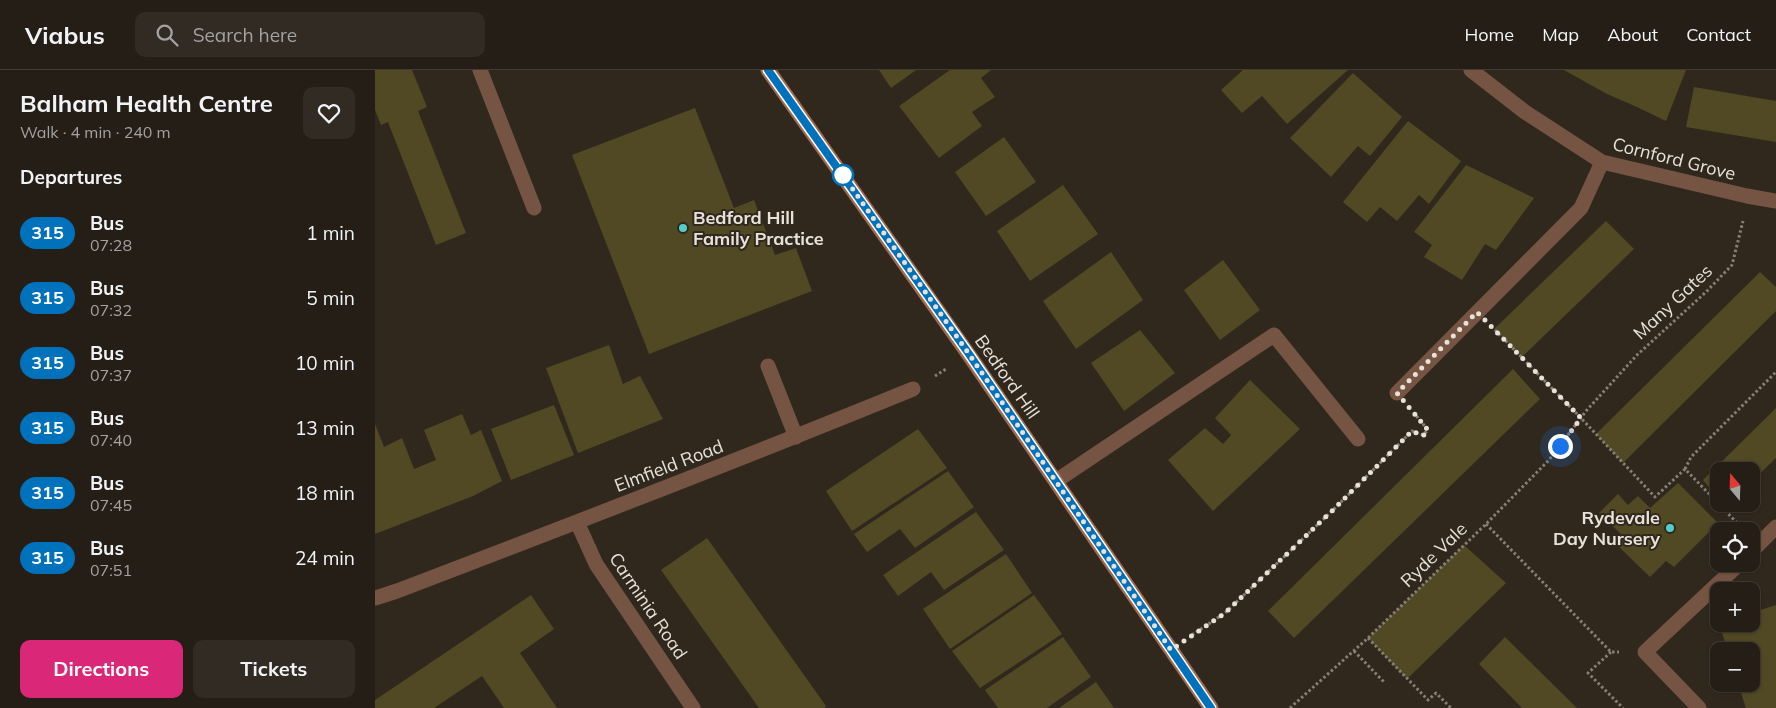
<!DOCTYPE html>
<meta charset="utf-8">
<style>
:root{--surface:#251e16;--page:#312b23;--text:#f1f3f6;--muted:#a3a2a1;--line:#423c35;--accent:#db2777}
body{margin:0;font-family:Mulish,sans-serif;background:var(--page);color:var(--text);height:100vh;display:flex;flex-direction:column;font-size:19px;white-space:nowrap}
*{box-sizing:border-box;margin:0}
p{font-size:16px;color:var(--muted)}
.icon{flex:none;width:28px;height:28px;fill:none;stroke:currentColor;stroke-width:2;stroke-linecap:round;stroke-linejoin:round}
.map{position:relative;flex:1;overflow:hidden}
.details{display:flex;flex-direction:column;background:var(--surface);width:375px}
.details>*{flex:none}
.badge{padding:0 10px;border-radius:16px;font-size:18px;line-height:32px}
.needle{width:32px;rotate:341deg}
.tools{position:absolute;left:1335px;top:392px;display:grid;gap:10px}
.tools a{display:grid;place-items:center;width:50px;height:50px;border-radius:10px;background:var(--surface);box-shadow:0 1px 4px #0004,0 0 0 1px var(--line);font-size:25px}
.you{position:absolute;width:25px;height:25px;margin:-12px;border:4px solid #fff;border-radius:50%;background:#1a73e8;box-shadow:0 0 0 8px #1a73e833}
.map>.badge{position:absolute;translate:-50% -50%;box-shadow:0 0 0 2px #fff}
h2{padding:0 20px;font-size:19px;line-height:45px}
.round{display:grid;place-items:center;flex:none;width:52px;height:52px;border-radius:10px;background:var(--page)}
.overview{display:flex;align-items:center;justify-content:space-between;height:85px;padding:0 20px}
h1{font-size:24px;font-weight:700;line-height:38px}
.button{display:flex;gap:10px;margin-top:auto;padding:10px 20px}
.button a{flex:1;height:58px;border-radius:10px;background:var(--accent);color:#fff;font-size:20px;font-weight:700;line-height:58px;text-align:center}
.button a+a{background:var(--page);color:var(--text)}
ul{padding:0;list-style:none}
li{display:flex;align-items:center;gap:15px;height:65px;padding:0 20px}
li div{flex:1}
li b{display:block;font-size:19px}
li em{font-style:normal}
li .badge{min-width:55px;font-weight:700;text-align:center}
header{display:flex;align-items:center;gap:30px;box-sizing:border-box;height:70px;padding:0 25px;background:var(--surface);border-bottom:1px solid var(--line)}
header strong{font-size:24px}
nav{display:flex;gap:28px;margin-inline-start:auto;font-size:18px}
.search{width:350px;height:45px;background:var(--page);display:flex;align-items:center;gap:12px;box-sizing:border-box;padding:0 18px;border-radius:10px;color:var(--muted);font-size:19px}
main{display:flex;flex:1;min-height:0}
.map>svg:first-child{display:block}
.building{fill:#514824}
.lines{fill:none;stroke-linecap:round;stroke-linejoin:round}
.path{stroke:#877f76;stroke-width:3;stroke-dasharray:2.5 2.5;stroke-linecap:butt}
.lane{stroke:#755443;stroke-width:15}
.street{stroke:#755443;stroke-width:15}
.secondary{stroke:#9e6a50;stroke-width:15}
.line-casing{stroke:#fff;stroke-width:11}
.line{stroke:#0072bc;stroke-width:8}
.walk{stroke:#e7e1da;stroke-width:5;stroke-dasharray:0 9}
.stop-dot{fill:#fff;stroke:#0072bc;stroke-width:2.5}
.poi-dot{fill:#54cdc8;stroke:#31281d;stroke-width:2}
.labels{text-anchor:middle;stroke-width:4;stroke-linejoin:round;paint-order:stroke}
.street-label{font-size:18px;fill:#e7e1da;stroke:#31281d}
.poi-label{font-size:18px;font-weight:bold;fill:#e7e1da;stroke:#31281d;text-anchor:start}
</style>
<header>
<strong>Viabus</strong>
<div class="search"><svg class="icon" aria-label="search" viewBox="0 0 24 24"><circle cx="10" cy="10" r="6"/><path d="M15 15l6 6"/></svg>Search here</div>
<nav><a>Home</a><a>Map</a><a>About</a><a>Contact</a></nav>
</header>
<main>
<section class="details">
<div class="overview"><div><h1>Balham Health Centre</h1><p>Walk · 4 min · 240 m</p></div><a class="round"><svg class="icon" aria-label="heart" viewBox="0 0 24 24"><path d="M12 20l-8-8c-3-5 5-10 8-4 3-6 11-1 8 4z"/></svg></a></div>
<h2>Departures</h2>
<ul>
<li><span class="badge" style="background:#0072bc;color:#fff">315</span><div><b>Bus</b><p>07:28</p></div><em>1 min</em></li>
<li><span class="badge" style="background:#0072bc;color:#fff">315</span><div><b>Bus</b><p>07:32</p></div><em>5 min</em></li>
<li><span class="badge" style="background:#0072bc;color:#fff">315</span><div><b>Bus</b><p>07:37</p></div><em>10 min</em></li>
<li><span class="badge" style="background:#0072bc;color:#fff">315</span><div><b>Bus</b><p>07:40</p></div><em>13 min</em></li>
<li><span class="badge" style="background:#0072bc;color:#fff">315</span><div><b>Bus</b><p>07:45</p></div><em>18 min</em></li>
<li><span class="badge" style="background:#0072bc;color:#fff">315</span><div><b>Bus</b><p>07:51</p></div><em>24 min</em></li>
</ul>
<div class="button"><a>Directions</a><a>Tickets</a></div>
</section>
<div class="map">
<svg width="1401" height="638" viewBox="0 0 1401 638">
<rect width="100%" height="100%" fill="#31281d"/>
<path class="building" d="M0,0H37L52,37L43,41L91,163L61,175L13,52L6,55L0,40Z
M504,0H541L516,18Z
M575,0H616L606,8L620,27L597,42L607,56L564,88L524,36Z
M868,0H973L912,54L887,26L867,43L846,20Z
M1189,0H1311L1291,51L1262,37L1232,24Z
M978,3L1027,47L995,86L983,76L956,107L915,68Z
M1319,17L1401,31V72L1311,57Z
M320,38L359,138L379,130L400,185L421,178L437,221L274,284L197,85Z
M1033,51L1086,91L1054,134L1044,125L1022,151L1005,137L992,152L968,132Z
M629,67L661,112L611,146L580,102Z
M1091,95L1159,128L1121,180L1110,174L1087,210L1049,187L1057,175L1039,162Z
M688,115L723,164L655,211L622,161Z
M1231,151L1259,179L1147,287L1119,259Z
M736,182L768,230L701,279L668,231Z
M848,190L885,240L845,270L809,220Z
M1385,202L1401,217V241L1248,393L1221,364Z
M765,260L800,303L749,341L716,293Z
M234,275L248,314L265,306L288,349L203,383L171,298Z
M1138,299L1165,329L919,568L893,541Z
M875,310L925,359L838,441L793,390L830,358L848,374L856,365L840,348Z
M179,335L199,385L136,410L116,359Z
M1401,338V388L1376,412V401H1344V429L1328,410Z
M87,344L96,365L106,360L127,411L98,426L0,464V354L9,377L27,368L39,399L61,390L49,360Z
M543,359L572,398L477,461L451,421Z
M573,401L599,437L540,478L525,459L492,482L479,464Z
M1303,413L1343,453L1299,497L1291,491L1275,507L1240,473L1248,466L1224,443L1243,424L1253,435L1263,426L1275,438Z
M601,442L629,480L569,520L556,502L523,526L508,505Z
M332,468L451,636L449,638H384L286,500Z
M1089,475L1131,513L1032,609L993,568Z
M631,484L657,523L575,579L548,539Z
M156,525L179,559L145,583L182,638H129L107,606L59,638H0V630Z
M659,525L687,564L605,618L577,581Z
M1401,535V638H1371L1363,614H1376V581H1353L1344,554H1376V543Z
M688,567L716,607L672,638H623L610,620Z
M1130,567L1202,638H1147L1104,594Z
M721,612L739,638H684Z"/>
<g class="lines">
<path class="path" d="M1120,260L1206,348L1280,427L1310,399L1365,456
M560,306L571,299
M1310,399L1316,387L1401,302
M1111,454L1236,582H1244
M817,565L850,543L958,440L1037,361L1048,365L1053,360L1039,343
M993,568L1053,630L1061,623L1076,638
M979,581L1009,612
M1236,582L1213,603L1248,638
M915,638L993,568L1111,454L1174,390L1211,341L1262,285L1331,222L1357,195L1368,151"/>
<path class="lane" d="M105,0L159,138
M393,296L421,367
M1022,323L1206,138L1227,92
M681,411L899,265L983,369"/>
<path class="street" d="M1096,0L1150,42L1227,92L1372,126L1401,131
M202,452L221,494L318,638
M1376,482L1401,457
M0,528L22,521C195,455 367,389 538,319
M1324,638L1270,582L1364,494"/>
<path class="secondary" d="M393,0L594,285L836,638"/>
</g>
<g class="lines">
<defs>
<path id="line" d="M393,0L594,284L836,638"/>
</defs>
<use href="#line" class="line-casing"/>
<use href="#line" class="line"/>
<path class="walk" d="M468,105L465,101L594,284L796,580L850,543L958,440L1037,361L1048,366L1053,360L1022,323L1102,242L1206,348L1185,376"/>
</g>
<circle class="stop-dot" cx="468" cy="105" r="10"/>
<g class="poi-dot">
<circle cx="308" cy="158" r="5"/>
<circle cx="1295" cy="458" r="5"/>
</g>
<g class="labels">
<g class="street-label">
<text transform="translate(1299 89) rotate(14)" y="6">Cornford Grove</text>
<text transform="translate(1298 232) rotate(-43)" y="6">Many Gates</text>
<text transform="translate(632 307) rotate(55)" y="6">Bedford Hill</text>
<text transform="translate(294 396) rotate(-21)" y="6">Elmfield Road</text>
<text transform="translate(1059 485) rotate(-44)" y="6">Ryde Vale</text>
<text transform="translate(273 536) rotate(56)" y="6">Carminia Road</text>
</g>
<g class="poi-label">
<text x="318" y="154">Bedford Hill<tspan x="318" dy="21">Family Practice</tspan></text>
<text x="1285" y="454" text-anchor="end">Rydevale<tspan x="1285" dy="21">Day Nursery</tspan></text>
</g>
</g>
</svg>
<div class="tools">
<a><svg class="needle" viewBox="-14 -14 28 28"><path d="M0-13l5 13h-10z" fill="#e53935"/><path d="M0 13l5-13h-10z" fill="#a3a2a1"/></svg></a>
<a><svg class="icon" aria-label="locate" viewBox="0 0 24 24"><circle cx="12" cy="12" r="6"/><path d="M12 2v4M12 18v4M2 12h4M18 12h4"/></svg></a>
<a>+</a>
<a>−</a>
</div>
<div class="you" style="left:1185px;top:376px"></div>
</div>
</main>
